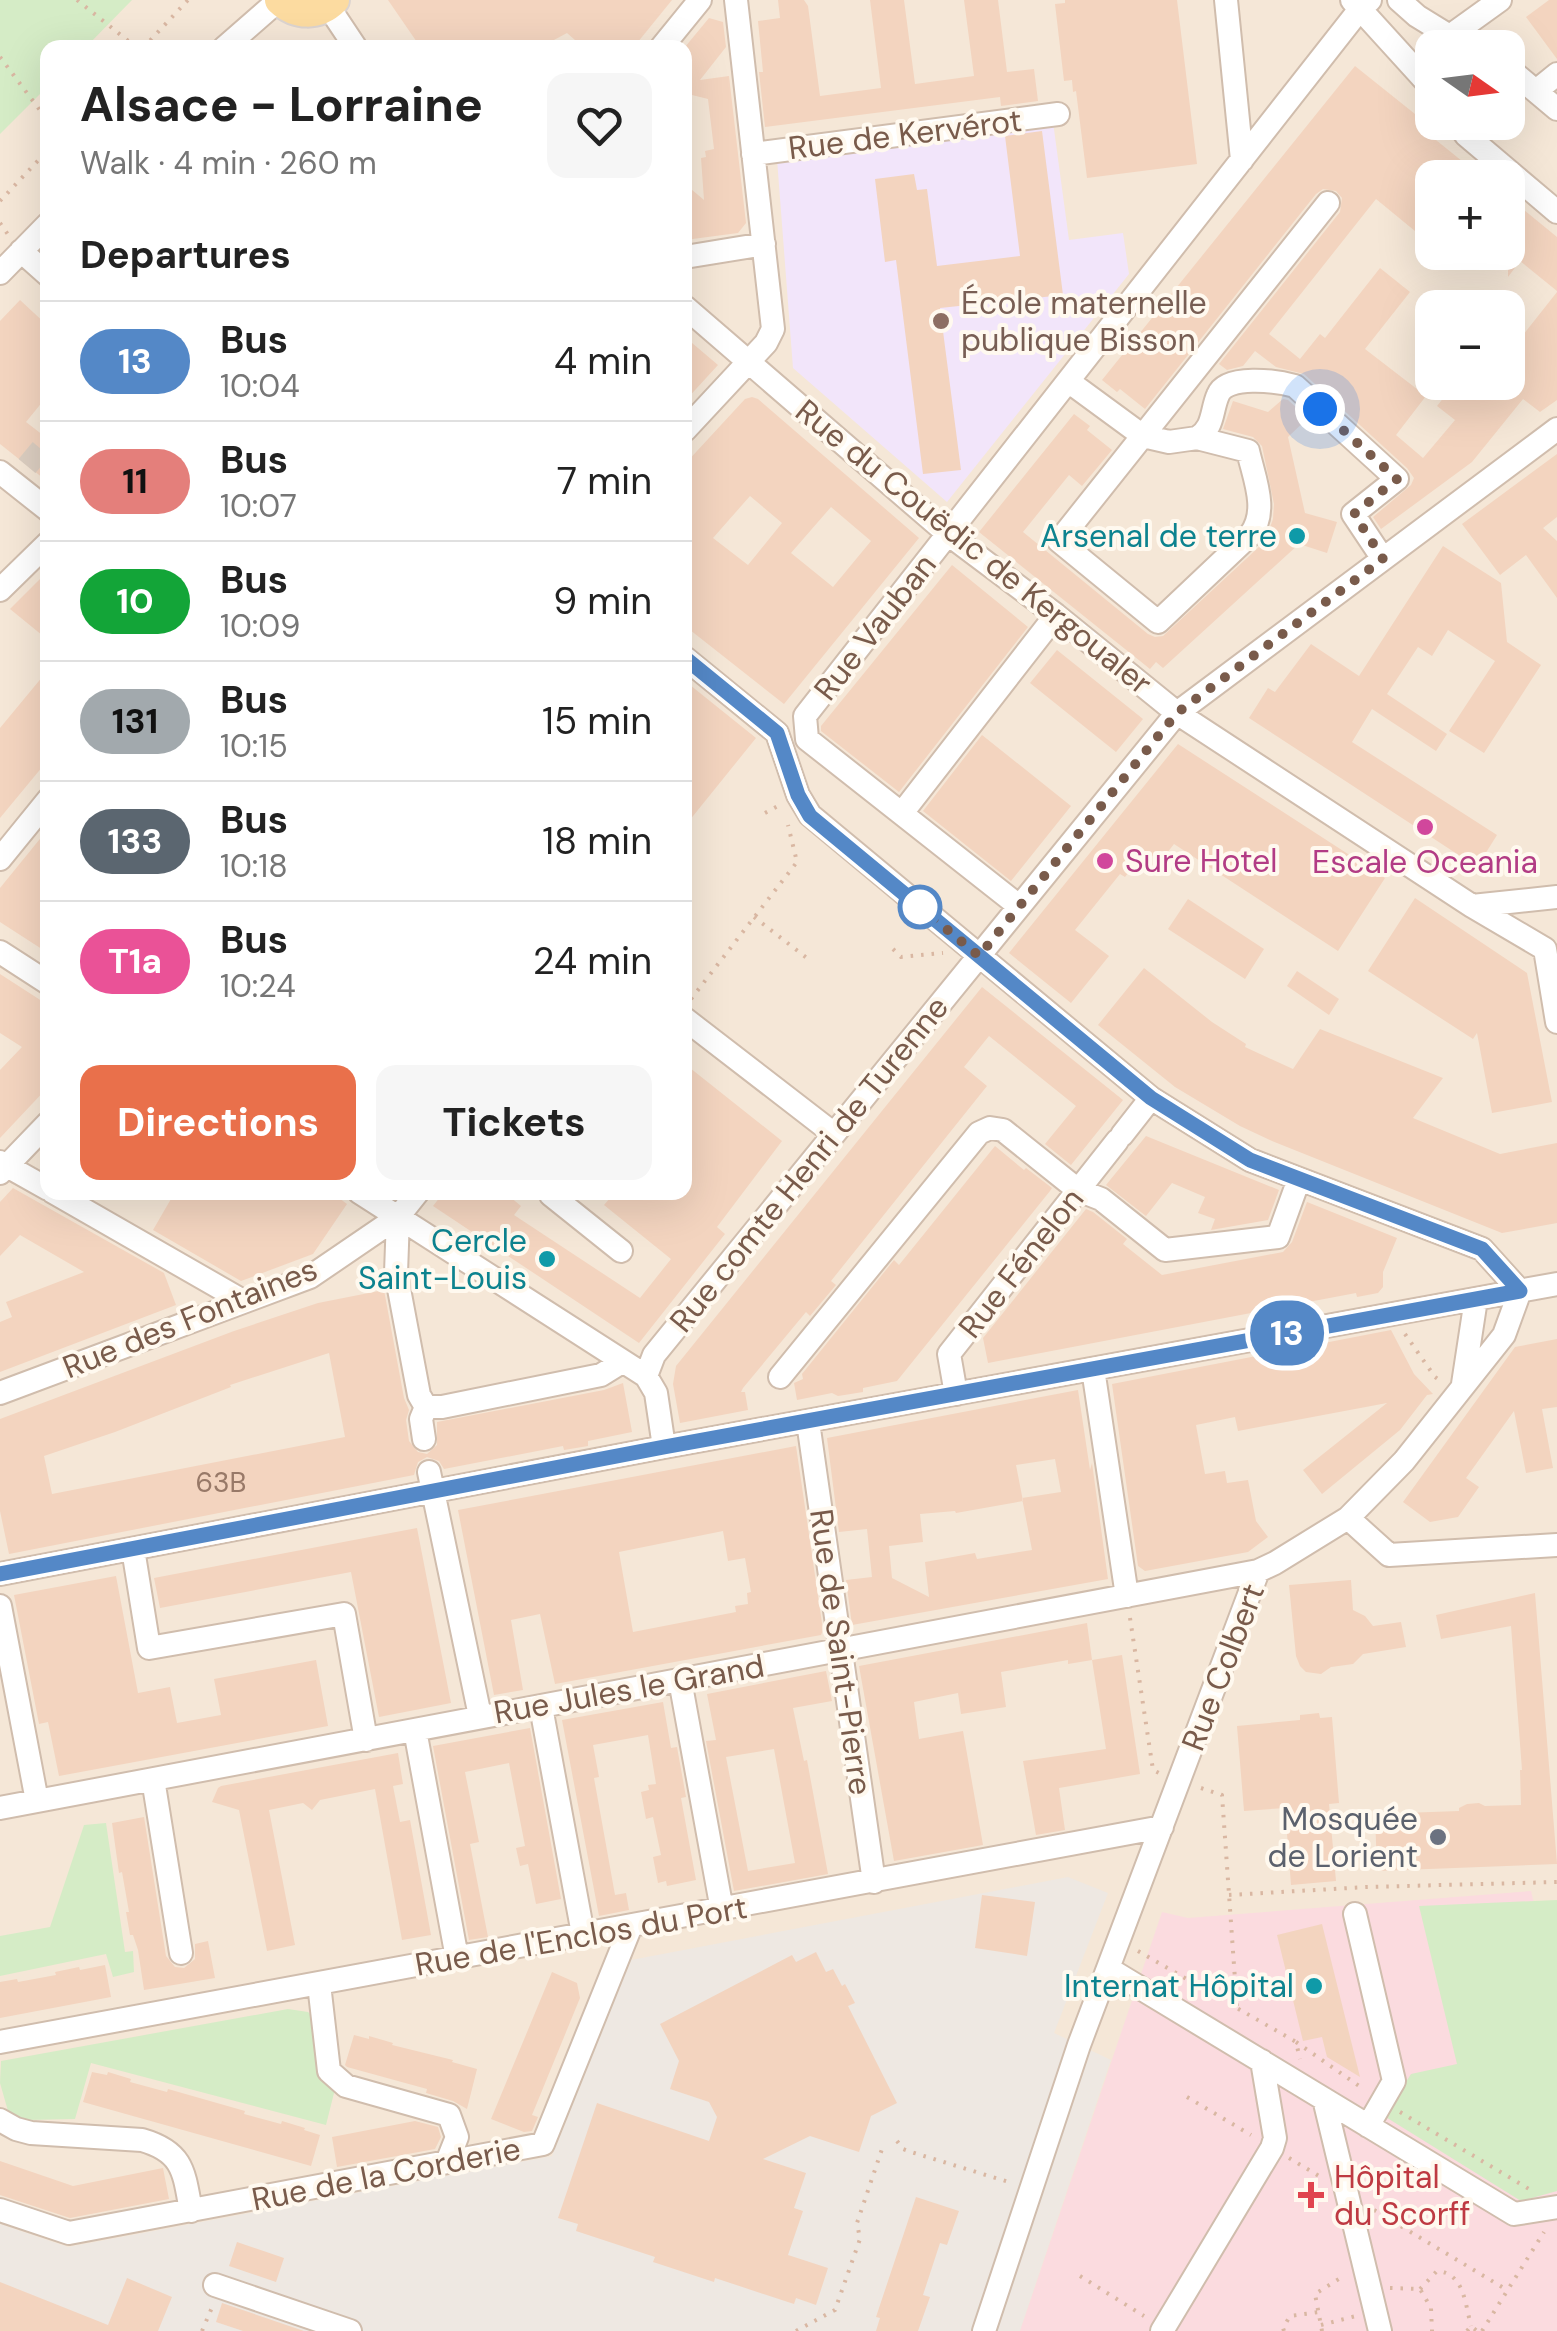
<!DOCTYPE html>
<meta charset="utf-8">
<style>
:root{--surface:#fff;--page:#f6f6f6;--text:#222;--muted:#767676;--line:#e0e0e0;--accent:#e9704b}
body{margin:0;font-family:"DM Sans",sans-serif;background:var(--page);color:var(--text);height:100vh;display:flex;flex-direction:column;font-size:38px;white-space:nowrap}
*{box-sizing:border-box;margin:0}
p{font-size:32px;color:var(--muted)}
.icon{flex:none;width:55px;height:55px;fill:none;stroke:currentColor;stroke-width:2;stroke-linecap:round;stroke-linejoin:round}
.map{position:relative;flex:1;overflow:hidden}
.drawer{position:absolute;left:40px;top:40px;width:652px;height:1160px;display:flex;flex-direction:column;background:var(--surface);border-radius:20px;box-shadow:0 10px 40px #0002}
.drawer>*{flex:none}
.badge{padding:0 20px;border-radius:32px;font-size:35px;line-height:65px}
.needle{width:65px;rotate:104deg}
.controls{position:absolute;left:1415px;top:30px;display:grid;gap:20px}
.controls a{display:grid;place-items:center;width:110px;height:110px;border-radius:20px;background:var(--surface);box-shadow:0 10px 40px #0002;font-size:50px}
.you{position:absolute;width:50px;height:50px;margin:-25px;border:8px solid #fff;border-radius:50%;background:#1a73e8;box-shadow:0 0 0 15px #1a73e833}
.map>.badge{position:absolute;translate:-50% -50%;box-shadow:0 0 0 5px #fff}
h2{padding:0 40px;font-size:38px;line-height:90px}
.round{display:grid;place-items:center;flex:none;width:105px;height:105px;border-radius:20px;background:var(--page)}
.overview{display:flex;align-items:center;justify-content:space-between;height:170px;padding:0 40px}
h1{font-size:48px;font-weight:700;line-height:75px}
.button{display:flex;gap:20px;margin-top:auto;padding:20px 40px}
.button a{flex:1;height:115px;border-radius:20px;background:var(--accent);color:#fff;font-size:40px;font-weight:700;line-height:115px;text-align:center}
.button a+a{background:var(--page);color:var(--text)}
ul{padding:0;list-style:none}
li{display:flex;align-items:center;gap:30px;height:120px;padding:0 40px;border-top:2px solid var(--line)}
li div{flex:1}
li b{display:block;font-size:38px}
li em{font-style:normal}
li .badge{min-width:110px;font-weight:700;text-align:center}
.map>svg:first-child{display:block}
.residential{fill:#f5e7d7;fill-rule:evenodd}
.industrial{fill:#eee8e2}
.education{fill:#f2e5fa}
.medical{fill:#fbdbdf}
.green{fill:#d5ecc6}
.building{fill:#f3d4bf;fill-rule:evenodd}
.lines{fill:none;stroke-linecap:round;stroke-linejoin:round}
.minor-tunnel{stroke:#dccec1;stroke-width:22;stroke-dasharray:22 11;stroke-linecap:butt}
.minor-casing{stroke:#d0bdad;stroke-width:26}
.major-casing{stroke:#dcd4d0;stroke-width:34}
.path{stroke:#d9b7a2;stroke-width:4;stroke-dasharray:2.5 8;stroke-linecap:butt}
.minor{stroke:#fff;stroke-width:22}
.major{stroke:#fcdba0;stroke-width:30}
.line-casing{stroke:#fff;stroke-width:22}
.line{stroke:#5488c7;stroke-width:15}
.walk{stroke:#795b4b;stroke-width:10;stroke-dasharray:0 18}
.education-dot{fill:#8d6e63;stroke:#fff9ef;stroke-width:4}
.culture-dot{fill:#0f9aa8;stroke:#fff9ef;stroke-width:4}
.hotel-dot{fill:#d1479c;stroke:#fff9ef;stroke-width:4}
.stop-dot{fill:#fff;stroke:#5488c7;stroke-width:5}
.worship-dot{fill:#6b7280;stroke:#fff9ef;stroke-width:4}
.health-dot{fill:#e0444e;stroke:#fff9ef;stroke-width:4}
.labels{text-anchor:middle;stroke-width:8;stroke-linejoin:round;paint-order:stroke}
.number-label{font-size:28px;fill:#987968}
.street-label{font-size:32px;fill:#795b4b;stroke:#fff9ef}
.education-label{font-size:32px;fill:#785e54;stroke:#fff9ef;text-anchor:start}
.culture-label{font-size:32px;fill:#0d838f;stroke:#fff9ef;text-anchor:end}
.hotel-label{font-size:32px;fill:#b23c85;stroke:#fff9ef;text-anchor:start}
.worship-label{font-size:32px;fill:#5b616d;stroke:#fff9ef;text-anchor:end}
.health-label{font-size:32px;fill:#be3a42;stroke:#fff9ef;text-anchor:start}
</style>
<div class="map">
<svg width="1557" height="2331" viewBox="0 0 1557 2331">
<rect width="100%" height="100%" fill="#fdf5e8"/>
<path class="residential" d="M0,0H1557V2331H0ZM48,48H685V1192H48ZM1432,48H1508V122H1432ZM1432,178H1508V252H1432ZM1432,308H1508V382H1432Z"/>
<path class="industrial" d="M1068,1877L1108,1893L1054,2033L1111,2060L1020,2331H0V2224L68,2247L552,2156L631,1960Z"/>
<path class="education" d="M1053,122L1069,240L1123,233L1129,274L947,502L793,368L777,159Z"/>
<path class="medical" d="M1531,1891L1557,2001V2331H1020L1162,1912L1188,1918Z"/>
<path class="green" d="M0,0H132L86,47L48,48L47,87L0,134Z
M106,1823L125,1952L133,1951L134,1972L113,1977L106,1954L0,1976V1936L50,1927L84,1825Z
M1557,1900V2191L1521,2201L1384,2116L1411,2074L1457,2064L1419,1906Z
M288,2009L308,2012L316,2020L335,2089L326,2125L91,2063L75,2119L26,2120L8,2111L0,2083L1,2061Z"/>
<path class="building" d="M388,0H672L633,48H584L567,33L539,48H421Z
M778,0H804L808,6L820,96L881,88L870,0H904L915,84L974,76L964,0H998L1007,72L1034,69L1038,101L1001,106L1000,97L765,127L759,72H763L758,21L780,18Z
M1065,0H1177L1197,164L1087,178L1076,91L1073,92L1072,80L1064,81L1055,4L1065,3Z
M1549,0H1557V59L1526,17Z
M709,18L723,22L726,47L700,80L729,76L746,223L738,233L685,240V184L704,200L701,158L706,157L705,151L714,149L708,99L688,94L685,98V47Z
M1355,66L1435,130L1431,136L1483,178H1432V245L1376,199L1269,334L1300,359L1320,334L1325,338L1380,268L1410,292L1365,349L1426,396L1396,435L1423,458L1455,420L1437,406L1453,386L1471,400L1485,382H1508V354L1557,292V400L1540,412L1523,399L1472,462L1381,529L1373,517L1411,485L1414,478L1407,468L1304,374L1276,367L1255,351L1243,366L1227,370L1219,364L1340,212L1342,198L1336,191L1323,189L1316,194L1145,409L1120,389L1117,392L1102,380Z
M1042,131L1063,295L940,308L961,470L923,474L896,260L885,262L875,179L914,174L917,190L927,189L937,266L1020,256L1005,136Z
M1508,197L1557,237V291L1520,261L1508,277Z
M20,300L48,326V395L26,422L48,439V482L0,444V321Z
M685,337L718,365L685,401Z
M752,397L758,399L919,538L784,704L685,626V464L745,399ZM750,496L782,523L748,565L713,538ZM831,507L871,541L833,587L791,553Z
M1283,399L1288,400L1308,418L1288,437L1305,513L1337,522L1327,553L1299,544L1163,668L1156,662L1150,669L979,532L1074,414L1090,426L1087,430L1112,450L1082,486L1069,475L1023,532L1148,634L1155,637L1163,636L1260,546L1268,533L1273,519L1274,504L1262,446L1253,437L1223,429L1233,401L1268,412Z
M1557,454V517L1543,528L1557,541V598L1526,555L1500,575L1462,524Z
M1443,546L1501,583L1507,642L1541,665L1484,753L1449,731L1495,661L1448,630L1432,656L1418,647L1387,694L1447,734L1436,751L1372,709L1352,742L1497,835L1477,867L1249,718L1268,688L1275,692L1311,644L1359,676Z
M952,565L1028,627L899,792L821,731V726Z
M48,571V640L10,609Z
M1057,650L1143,719L1116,752L1030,683Z
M48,670V760L0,818V728Z
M685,681L756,738L685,826Z
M982,735L1071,806L1011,881L923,811Z
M1178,744L1385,878L1338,951L1174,844L1160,862L1146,851L1125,877L1120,874L1075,930L1109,956L1071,1003L1009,953Z
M48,829V953L0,922V888Z
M1415,898L1527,973L1552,1102L1492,1113L1477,1033L1473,1039L1368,971Z
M1188,899L1264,949L1245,979L1168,929Z
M1144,968L1212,1022L1246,1044L1245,1047L1293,1069L1320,1029L1443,1078L1413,1118L1500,1154L1557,1143V1223L1502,1233L1272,1141L1240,1126L1175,1087L1098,1025Z
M1297,971L1339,999L1329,1015L1287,986Z
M0,974L48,1005V1087L0,1138V1070L22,1047L0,1033Z
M982,987L1123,1100L1071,1165L1045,1144L1076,1106L989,1036L964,1067L987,1086L831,1281L836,1285L810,1316L806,1312L743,1388L741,1392H745L748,1410L680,1423L673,1384L676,1366Z
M685,1064L782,1141L717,1227L725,1234L639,1343L433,1206L444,1192H504L521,1206L514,1215L640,1298L671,1259L604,1205L615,1192H685Z
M1146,1136L1279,1190L1268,1220L1211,1230L1215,1219L1198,1213L1205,1197L1172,1183L1146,1216L1106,1185Z
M995,1146L1024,1170L1026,1168L1052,1188L1050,1191L897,1381L863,1388V1392L838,1396L832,1393L797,1400L794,1383L803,1379L802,1374L894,1260L899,1265Z
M13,1188L164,1273L176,1305L0,1372V1322L12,1317L6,1302L84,1272L20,1235L0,1256V1202Z
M175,1192H331L347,1204L313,1254L241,1281L153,1230Z
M1307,1202L1397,1238L1383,1272V1287L1378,1293L1357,1297L1356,1293L988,1363L983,1338L1086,1209L1093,1212L1127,1239L1123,1244L1162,1275L1283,1252L1292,1242Z
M384,1290L404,1398L409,1410L406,1420L409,1441L418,1452L427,1454L437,1445V1422L604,1390L623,1383L632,1432L588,1441V1446L564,1450L563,1446L444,1469L439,1461L427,1457L418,1462L414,1475L9,1554L0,1511V1419L234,1331L318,1303ZM329,1353L345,1437L52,1494L44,1456L115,1432L231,1387L230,1385Z
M1391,1330L1414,1374L1433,1394L1427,1395L1400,1430L1322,1494L1303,1470L1387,1403L1238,1431L1235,1417L1196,1425L1205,1474L1225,1471L1227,1483L1248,1480L1256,1521L1268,1537L1248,1552L1145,1571L1138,1566L1112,1384Z
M1557,1339V1407L1542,1409L1553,1468L1526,1473L1514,1411L1466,1478L1479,1487L1458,1517L1430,1522L1403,1502L1515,1347Z
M1078,1390L1090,1470L1092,1463L1108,1579L852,1625L846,1580L872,1577L867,1529L839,1532L827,1438ZM1055,1459L1061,1492L1022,1498L1032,1550L977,1559L975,1553L925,1562L929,1597L892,1578L889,1546L923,1542L920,1514L955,1511L956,1513L1023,1501L1016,1465Z
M796,1446L823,1630L821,1635L555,1684L540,1614L511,1620L523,1690L494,1695L458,1510ZM723,1531L728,1561L745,1558L751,1592L747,1593L748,1604L735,1606L736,1612L633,1632L619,1552Z
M417,1528L451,1703L379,1717L351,1572L160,1608L154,1578Z
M116,1576L138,1693L170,1687L177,1723L221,1715L214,1679L316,1660L328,1726L59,1776L48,1722L39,1724L14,1595Z
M1351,1580L1353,1610L1365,1616L1373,1626L1401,1622L1406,1647L1363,1654L1353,1664L1331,1667L1321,1674L1306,1672L1300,1666L1296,1656L1289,1585Z
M1535,1593L1557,1864L1377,1871L1375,1814L1459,1811V1808L1467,1804L1479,1803L1485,1806L1521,1805L1520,1770H1522L1511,1626L1441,1639L1436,1615Z
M1087,1623L1092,1660L1068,1664V1660L1001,1672L1006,1707L961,1714L958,1693L914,1702L919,1739L963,1731L983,1845L894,1861L859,1666Z
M1122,1655L1140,1774L1059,1788L1065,1830L1036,1835L1023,1761L1106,1749L1092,1660Z
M826,1671L832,1701L793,1708L804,1761L807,1760L828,1874L734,1891L706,1741L716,1740L707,1694ZM774,1749L795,1863L748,1871L726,1757Z
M663,1702L671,1748L677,1747L686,1797L681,1798L696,1880L667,1886L666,1881L658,1883L653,1857L661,1855L653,1817L646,1819L641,1792L649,1790L648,1785L656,1784L648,1735L593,1745L599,1777L594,1778L615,1895L626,1893L629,1910L599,1916L562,1720Z
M1319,1713L1320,1718L1332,1717L1339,1803L1329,1804L1336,1881L1291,1885L1285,1808L1244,1811L1237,1726L1300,1720V1715Z
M530,1728L561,1899L536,1904L528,1864L520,1866L516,1848L525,1846L509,1763L465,1772L479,1842L470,1844L488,1937L469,1940L433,1746Z
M398,1753L403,1784L393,1786L400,1822L410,1820L431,1935L402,1940L375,1789L320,1800L312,1810L303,1803L269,1810L295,1945L267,1951L239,1810L212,1802L218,1788L221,1786Z
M144,1817L166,1956L175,1967L184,1968L195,1959V1944L208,1941L215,1978L144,1990L138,1950L133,1935H130L126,1912H129L122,1872L119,1873L112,1823Z
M982,1895L1035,1902L1027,1956L975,1948Z
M1322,1924L1360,2077L1327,2057L1322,2037L1303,2041L1277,1935Z
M816,1952L826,1972L833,1969L842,1986L845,1984L855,2003L848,2006L897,2103L871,2116L859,2152L810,2136L763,2159L806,2173L794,2208L803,2211L788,2255L828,2268L816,2305L796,2298L794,2304L715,2278L714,2282L653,2262L655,2257L576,2231L578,2224L558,2218L597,2103L709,2141L717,2117L709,2102L670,2089L679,2061L660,2024L792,1955L796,1962Z
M105,1965L111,1997L0,2018V1982L17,1979L18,1982L56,1975L55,1972L79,1967L80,1970Z
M552,1972L577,1983L580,1998L532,2115L538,2117L532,2131L524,2132L491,2119Z
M354,2035L369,2039V2036L393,2043L392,2045L453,2060L452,2062L477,2069L467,2109L453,2101L426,2093L427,2089L347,2067L345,2065Z
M92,2072L107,2075L108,2072L131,2079L130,2082L167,2092L168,2089L245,2111L244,2114L281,2124L282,2121L305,2128L304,2130L320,2135L311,2166L83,2102Z
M415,2121L438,2127L441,2137L435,2149L337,2167L332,2137Z
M0,2161L73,2186L163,2168L169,2199L70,2218L0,2195Z
M916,2197L959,2211L947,2245L940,2243L923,2295L930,2297L918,2331H876L880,2318L876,2317Z
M237,2242L284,2258L276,2282L229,2266Z
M127,2278L172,2297L158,2331H0V2282L108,2325Z
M222,2303L304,2331H243L216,2322Z"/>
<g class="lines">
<path class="minor-tunnel" d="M27,466L48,441"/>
<defs>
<path id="minor" d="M324,0L356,48
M1226,0L1242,160
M1352,0L1432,88
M1399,0L1417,16L1469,48
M1450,36L1500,0
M224,48L279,0
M661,48L700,0
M1508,68L1557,109
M1536,91L1557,74
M1457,122L1466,135L1557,212
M753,154L1058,114
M21,251L48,275
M685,257L764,244
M0,273L48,224
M685,307L948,534L1056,615L1177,713L1472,906L1545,949L1557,1022
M1068,381L1143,436L1169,442L1197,438L1248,451C1254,478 1269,511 1250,535L1158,622L1059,541L1328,203
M685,430L766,343L773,329L736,0
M1197,438C1214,428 1211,411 1218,395C1226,374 1277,381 1295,386L1397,479L1353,514L1383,559
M0,472L48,510
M0,590L48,543
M685,658L777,733L798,795L810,815L1151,1098L1250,1160L1482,1249L1520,1291
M902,813L1056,615
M0,859L48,800
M1019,906L807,739L805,716L1360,9L1370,0
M1472,906L1557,897
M0,952L48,983
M685,1019L834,1134
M1122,1135L1151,1098
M0,1162L48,1189
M0,1173L48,1123
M53,1192L243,1301
M359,1192L646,1376L656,1393L664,1447
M553,1192L551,1195L621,1251
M398,1217L396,1273L419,1395L426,1407H442L601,1375L622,1362
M1093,1369L1127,1596
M646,1376L654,1355L1177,713L1557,429
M780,1377L979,1133L990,1128L1003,1130L1078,1190L1101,1199L1165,1250L1278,1237L1299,1179
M1463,1384L1476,1299
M0,1393L310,1277L398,1217L418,1192
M956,1394L949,1354L1117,1141
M808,1422L874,1882
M424,1439L421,1419L426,1407
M429,1472L480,1716
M1348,1518L1389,1555L1557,1545
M133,1549L149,1648L344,1614L366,1740
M0,1574L664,1447L1557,1284
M0,1606L37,1801
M680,1680L722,1910
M541,1707L583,1934
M415,1730L457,1958
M153,1779L181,1953
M0,1808L1258,1571L1275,1563L1348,1518L1404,1461L1504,1335L1520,1291
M1355,1914L1394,2081L1368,2126
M1109,1969L1514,2214L1557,2207
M319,1984L329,2071L346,2086L449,2115L457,2137L447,2162
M0,2042L1162,1827
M1324,2099L1380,2331
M0,2120L16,2129L31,2133L142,2140C184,2152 184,2173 191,2211
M0,2210L69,2233L543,2144L631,1926
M215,2285L350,2331
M984,2331L1079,2045L1258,1571
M1162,2331L1272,2148L1275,2138L1262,2061"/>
<path id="major" d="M280,0C296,15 318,16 334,0"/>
</defs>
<use href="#minor" class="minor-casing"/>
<use href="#major" class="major-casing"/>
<path class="path" d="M77,0L137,48
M143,48L188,0
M0,57L48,121
M0,201L48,150
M0,223L9,236
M765,813L778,806
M754,917L812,962
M893,949L901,957L943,953
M691,999L797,862L788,825
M1405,1334L1435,1377L1442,1382
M1130,1618L1153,1770L1159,1773
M1201,1788L1222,1795L1237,2008
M1229,1895L1367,1887L1557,1882
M1138,1951L1296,2042L1300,2059
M1296,2042L1362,2088
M1187,2097L1251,2135
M1400,2112L1529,2189
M897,2141L903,2149L911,2152L1012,2183
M1289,2158L1319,2176
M1374,2210L1507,2290
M1080,2276L1144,2316
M1390,2288L1420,2289L1431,2308L1432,2331
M1420,2289L1437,2271C1464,2273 1465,2303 1471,2326
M1321,2325L1356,2316
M202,2331L213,2305
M796,2331L835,2310L860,2239L857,2223L882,2149
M1284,2331L1283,2328L1290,2316L1319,2312
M1322,2331L1315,2294L1342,2277
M1467,2331L1471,2326L1477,2331
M1482,2331L1544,2232"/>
<use href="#minor" class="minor"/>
<use href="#major" class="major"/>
</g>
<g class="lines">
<defs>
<path id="line" d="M0,1574L664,1447L1520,1291L1482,1249L1250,1160L1151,1098L810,816L798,795L777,733L685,658"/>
</defs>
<use href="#line" class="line-casing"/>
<use href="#line" class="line"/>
<path class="walk" d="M920,907L979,956L1177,713L1383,559L1354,514L1397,479L1320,409"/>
</g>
<circle class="education-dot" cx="941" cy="321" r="10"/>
<g class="culture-dot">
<circle cx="1297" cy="536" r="10"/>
<circle cx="547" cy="1259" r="10"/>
<circle cx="1314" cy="1986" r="10"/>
</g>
<g class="hotel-dot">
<circle cx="1425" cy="827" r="10"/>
<circle cx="1105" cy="861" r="10"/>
</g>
<circle class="stop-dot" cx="920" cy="907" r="20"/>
<circle class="worship-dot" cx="1438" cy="1837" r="10"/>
<path class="health-dot" d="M1306 2180h10v10h10v10h-10v10h-10v-10h-10v-10h10z"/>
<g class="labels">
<g class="number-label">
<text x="221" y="1492">63B</text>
</g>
<g class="street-label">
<text transform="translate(905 134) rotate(-7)" y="11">Rue de Kervérot</text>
<text transform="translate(974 547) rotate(39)" y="11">Rue du Couëdic de Kergoualer</text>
<text transform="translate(875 627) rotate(-52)" y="11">Rue Vauban</text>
<text transform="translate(809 1164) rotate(-51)" y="11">Rue comte Henri de Turenne</text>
<text transform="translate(1021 1263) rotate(-52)" y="11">Rue Fénelon</text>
<text transform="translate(190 1318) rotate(-22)" y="11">Rue des Fontaines</text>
<text transform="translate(841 1652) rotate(82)" y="11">Rue de Saint-Pierre</text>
<text transform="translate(1223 1667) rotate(-69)" y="11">Rue Colbert</text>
<text transform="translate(629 1689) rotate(-10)" y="11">Rue Jules le Grand</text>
<text transform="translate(581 1936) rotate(-10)" y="11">Rue de l'Enclos du Port</text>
<text transform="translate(386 2174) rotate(-11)" y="11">Rue de la Corderie</text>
</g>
<g class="education-label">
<text x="961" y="314">École maternelle<tspan x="961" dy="37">publique Bisson</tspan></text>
</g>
<g class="culture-label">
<text x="1277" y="547">Arsenal de terre</text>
<text x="527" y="1252">Cercle<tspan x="527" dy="37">Saint-Louis</tspan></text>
<text x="1294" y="1997">Internat Hôpital</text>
</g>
<g class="hotel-label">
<text x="1125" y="872">Sure Hotel</text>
<text x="1425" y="873" text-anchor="middle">Escale Oceania</text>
</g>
<g class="worship-label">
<text x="1418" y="1830">Mosquée<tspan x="1418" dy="37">de Lorient</tspan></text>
</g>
<g class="health-label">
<text x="1334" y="2188">Hôpital<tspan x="1334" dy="37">du Scorff</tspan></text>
</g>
</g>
</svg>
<div class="controls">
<a><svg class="needle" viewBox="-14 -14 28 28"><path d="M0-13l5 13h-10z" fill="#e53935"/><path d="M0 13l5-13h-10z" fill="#767676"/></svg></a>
<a>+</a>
<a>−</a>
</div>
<div class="you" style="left:1320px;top:409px"></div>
<b class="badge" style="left:1287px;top:1333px;background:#5488c7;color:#fff">13</b>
<section class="drawer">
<div class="overview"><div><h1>Alsace - Lorraine</h1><p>Walk · 4 min · 260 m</p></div><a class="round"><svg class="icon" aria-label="heart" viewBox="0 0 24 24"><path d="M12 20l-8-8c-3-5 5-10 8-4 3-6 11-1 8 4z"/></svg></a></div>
<h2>Departures</h2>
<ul>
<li><span class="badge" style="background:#5488c7;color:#fff">13</span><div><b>Bus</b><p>10:04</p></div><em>4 min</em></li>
<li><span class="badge" style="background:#e47f7b;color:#111">11</span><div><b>Bus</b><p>10:07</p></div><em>7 min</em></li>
<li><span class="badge" style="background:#13a538;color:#fff">10</span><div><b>Bus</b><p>10:09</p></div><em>9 min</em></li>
<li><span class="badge" style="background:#a2a9ad;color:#111">131</span><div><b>Bus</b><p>10:15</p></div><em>15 min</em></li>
<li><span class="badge" style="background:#5b6670;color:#fff">133</span><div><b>Bus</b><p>10:18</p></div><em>18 min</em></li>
<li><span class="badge" style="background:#ea5297;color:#fff">T1a</span><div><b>Bus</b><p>10:24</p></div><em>24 min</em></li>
</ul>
<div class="button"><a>Directions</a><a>Tickets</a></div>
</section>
</div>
